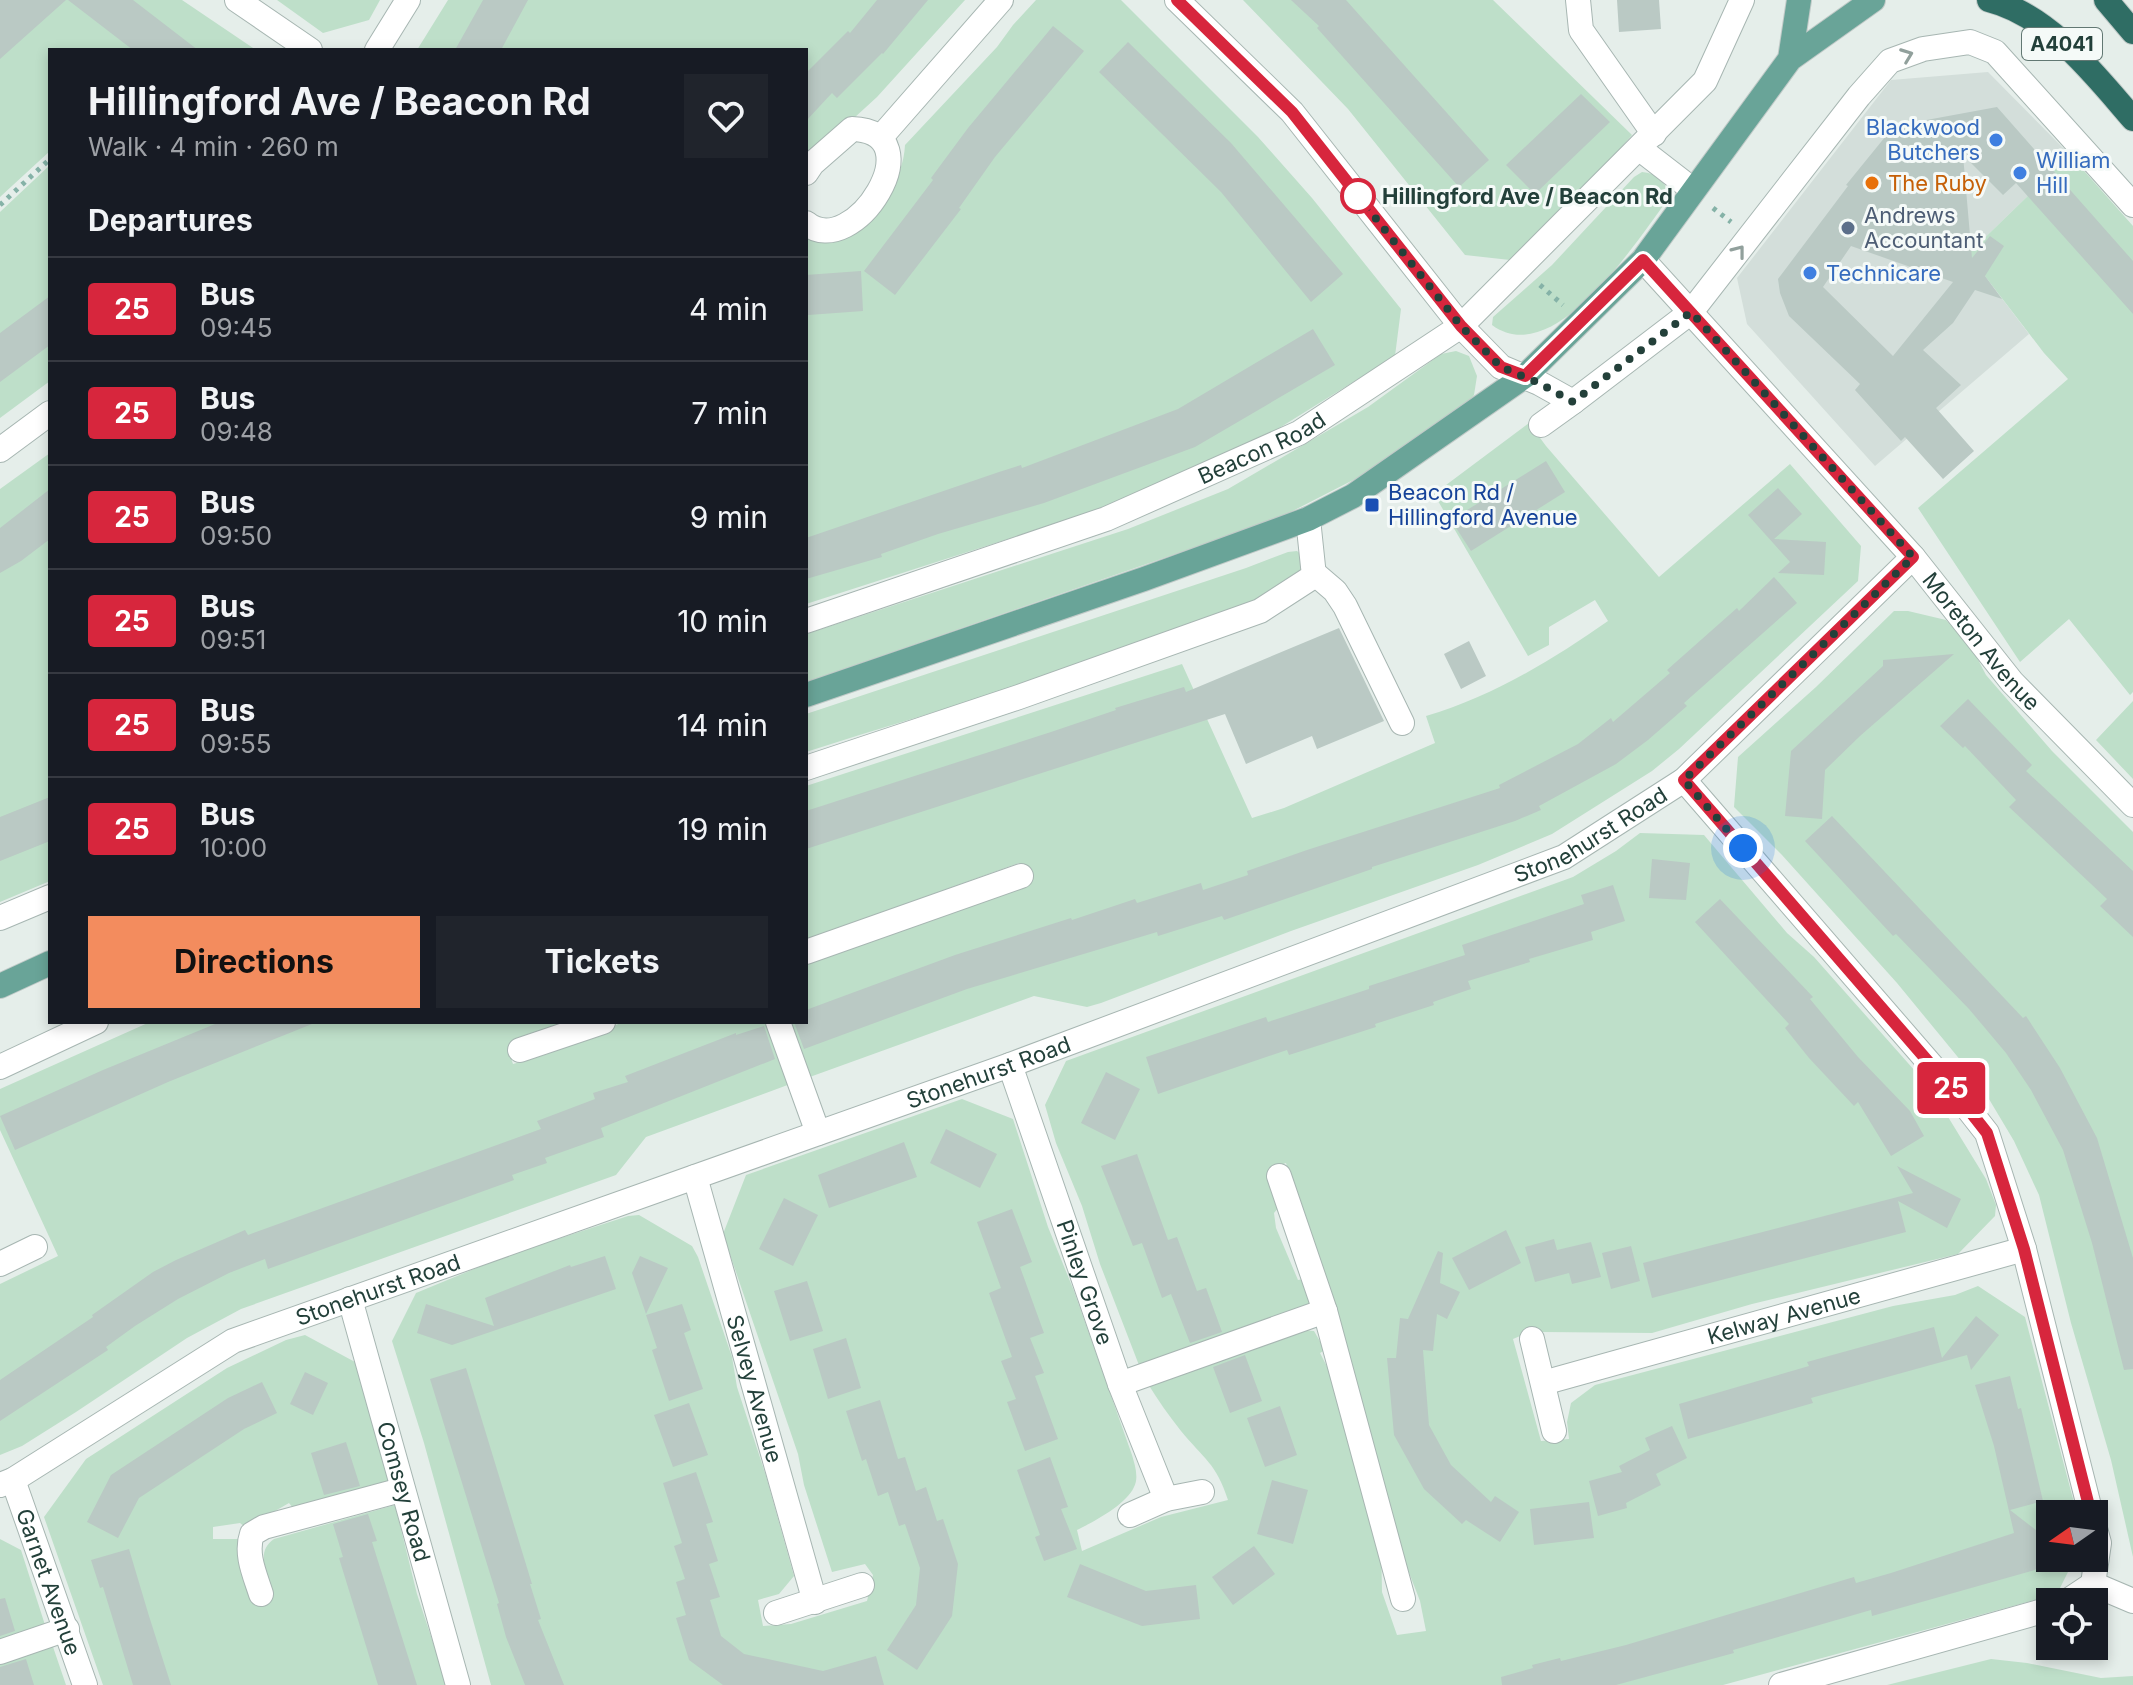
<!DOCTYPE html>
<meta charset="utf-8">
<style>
:root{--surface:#171b24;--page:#20242c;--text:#f1f3f6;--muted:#9ea1a6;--line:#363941;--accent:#f38c5e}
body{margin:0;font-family:Inter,sans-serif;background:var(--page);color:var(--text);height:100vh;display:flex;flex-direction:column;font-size:30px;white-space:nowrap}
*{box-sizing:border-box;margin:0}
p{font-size:26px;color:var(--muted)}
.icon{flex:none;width:44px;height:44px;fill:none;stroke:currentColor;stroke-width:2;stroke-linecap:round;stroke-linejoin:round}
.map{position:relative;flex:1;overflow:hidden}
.sheet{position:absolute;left:48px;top:48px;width:760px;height:976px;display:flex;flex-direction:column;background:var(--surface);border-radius:0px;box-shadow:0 4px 12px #0003}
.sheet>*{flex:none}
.badge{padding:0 16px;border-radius:6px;font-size:28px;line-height:52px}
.needle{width:52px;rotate:256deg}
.controls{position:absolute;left:2036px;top:1500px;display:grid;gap:16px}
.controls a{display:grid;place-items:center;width:72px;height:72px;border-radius:0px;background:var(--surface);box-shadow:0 4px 12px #0003;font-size:40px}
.you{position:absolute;width:40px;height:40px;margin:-20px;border:6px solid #fff;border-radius:50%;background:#1a73e8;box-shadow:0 0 0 12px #1a73e833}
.map>.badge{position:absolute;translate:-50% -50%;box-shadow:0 0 0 4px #fff}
h2{padding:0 40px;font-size:30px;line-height:72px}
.round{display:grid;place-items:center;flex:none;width:84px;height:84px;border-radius:0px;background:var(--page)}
.head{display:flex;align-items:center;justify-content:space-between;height:136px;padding:0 40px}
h1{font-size:38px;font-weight:700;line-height:60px}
.primary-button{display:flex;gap:16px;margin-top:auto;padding:16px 40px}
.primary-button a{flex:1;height:92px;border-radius:0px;background:var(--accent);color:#111;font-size:32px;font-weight:700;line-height:92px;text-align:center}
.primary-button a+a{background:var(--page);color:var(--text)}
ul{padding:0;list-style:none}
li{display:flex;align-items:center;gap:24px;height:104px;padding:0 40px;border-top:2px solid var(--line)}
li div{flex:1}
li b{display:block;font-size:30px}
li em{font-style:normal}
li .badge{min-width:88px;font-weight:700;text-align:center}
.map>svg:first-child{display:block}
.built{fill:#d3deda}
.green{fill:#bedfc9}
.building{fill:#bac9c4;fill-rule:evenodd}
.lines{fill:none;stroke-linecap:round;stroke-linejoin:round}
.minor-casing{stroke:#a7b6b2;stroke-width:26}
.major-casing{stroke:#c1cac8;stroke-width:26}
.highway-casing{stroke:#c1cac8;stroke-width:26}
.path{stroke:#85b2a7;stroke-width:5;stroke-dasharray:4 6;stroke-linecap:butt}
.minor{stroke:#fff;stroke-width:24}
.major{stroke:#69a498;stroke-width:24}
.highway{stroke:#2f6d64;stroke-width:24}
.oneway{stroke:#91a09c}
.line-casing{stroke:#fff;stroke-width:18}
.line{stroke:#d7263d;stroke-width:12}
.walk{stroke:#23403a;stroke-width:8;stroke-dasharray:0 14.4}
.shop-dot{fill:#3f7fe0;stroke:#f5faf8;stroke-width:3}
.food-dot{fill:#e8710a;stroke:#f5faf8;stroke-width:3}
.stop-dot{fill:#fff;stroke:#d7263d;stroke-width:4}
.service-dot{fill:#5c6f8a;stroke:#f5faf8;stroke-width:3}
.transit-dot{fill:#1a4fb4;stroke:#f5faf8;stroke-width:3}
.labels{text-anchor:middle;stroke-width:6;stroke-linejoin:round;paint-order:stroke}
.shield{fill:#f5faf8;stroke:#627873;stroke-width:2}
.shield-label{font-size:20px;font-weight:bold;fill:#23403a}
.shop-label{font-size:22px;fill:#366cbe;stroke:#f5faf8;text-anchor:start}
.food-label{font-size:22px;fill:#c56008;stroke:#f5faf8;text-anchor:start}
.stop-label{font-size:22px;font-weight:bold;fill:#23403a;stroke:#f5faf8;text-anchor:start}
.service-label{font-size:22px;fill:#4e5e75;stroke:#f5faf8;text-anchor:start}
.street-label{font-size:22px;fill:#23403a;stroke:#f5faf8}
.transit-label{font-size:22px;fill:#164399;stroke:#f5faf8;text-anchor:start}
</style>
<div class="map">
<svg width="2133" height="1685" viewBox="0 0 2133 1685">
<rect width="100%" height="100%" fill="#e5eeea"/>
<path class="built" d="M1988,72L2070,155L1968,254L2029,334L1875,466L1747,324L1737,278L1891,80Z"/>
<path class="green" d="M0,0H182L256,50H50V151L0,197Z
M277,0H380L369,20L323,33Z
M448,0H965L877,97L806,162V50H417Z
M1036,0H1121L1258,137L1312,198L1401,309L1395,356L1260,440L1101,509L806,604V234C823,246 842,243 858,231C880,204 903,182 905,145L997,47L1013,25Z
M1243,0H1493L1632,135L1591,182L1510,260L1465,255L1348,109Z
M2070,155L2133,226V692L2130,695L2069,619L2020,662L1918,508L2068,379L2044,353L1968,254Z
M50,165V381L0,418V212Z
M1642,172C1657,173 1664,180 1669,194L1666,202C1635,243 1554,371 1492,325L1493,317L1552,265L1634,177Z
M1456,351L1469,356L1477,376L1474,395L1460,413L1361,476L1279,518L806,682V634L1128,529L1228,489L1368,407L1441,354Z
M1529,423L1546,446L1659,577L1790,464L1861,546L1858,581L1679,749L1652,771L1552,834L1478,865L1291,931L1101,1003L1087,1007L1034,996L807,1078L787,1022H806V961L1021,867L1019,863L806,940V786L1182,664L1252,818L1284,808L1435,743L1426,716C1492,697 1552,660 1608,621L1595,600L1549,627V645L1528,656L1434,494Z
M50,453V881L0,902V489Z
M1297,551L1305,558L1307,567C1274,598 1230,610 1188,626C1064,675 933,711 806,752V714L1246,568L1288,552Z
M1894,611H1908L1946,620L1973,650L1986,675L2052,751L2133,832V1557L2111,1460L2071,1323L2039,1195L2014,1141L1980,1084L1897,983L1782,855L1734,807L1738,757L1816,687Z
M2133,701V779L2096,740Z
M1640,833L1704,835L1787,933L1814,957L1931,1089L1986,1179L1996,1205L1995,1216L1958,1254L1752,1304L1652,1333L1543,1332L1527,1333L1513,1339L1541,1441L1569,1439L1567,1422L1571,1403L1595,1385L1893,1306L1955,1295L1978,1286L2025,1317L2077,1514H2050V1558H2075L2057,1594L1723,1685H491L424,1443L392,1341L416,1293L503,1257L628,1216L639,1215L692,1246L698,1257L732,1357L737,1387L766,1476L794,1576L779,1594L758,1600L763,1626L791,1624L867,1601L873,1575L865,1564L832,1572L804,1485L798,1454L723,1234L746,1175L962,1099L1013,1119L1048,1227L1074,1291L1132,1455C1135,1465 1139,1478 1134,1487C1126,1505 1093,1522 1077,1530L1082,1551L1161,1517L1228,1500C1216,1463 1204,1459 1181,1431C1169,1416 1158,1400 1148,1384L1301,1330L1314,1331L1325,1350L1320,1353L1335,1382L1381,1541L1382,1592L1397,1635L1426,1631L1420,1601L1396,1539L1286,1163L1268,1170L1279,1207L1274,1213L1276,1228L1298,1280L1303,1279L1311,1306L1142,1373L1100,1264L1082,1206L1056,1143L1045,1105L1066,1061L1573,877L1616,851Z
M150,1022H579L509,1052L513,1064L544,1055L623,1022H771L793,1083L646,1137L616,1175L241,1309L187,1338L76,1412L22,1446L0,1455V1284L58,1256L0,1130V1089Z
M305,1335L355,1362L385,1460L391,1492L298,1514L289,1503L246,1528L240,1523L213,1527V1539H239L266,1572C263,1559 261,1548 274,1539L395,1505L417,1594L447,1685H103L44,1517L86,1459L227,1368L286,1340Z
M0,1539L21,1550L45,1625L0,1641Z
M51,1641L66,1685H0V1658Z
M1991,1659L2027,1663L2101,1678L2133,1676V1685H1887Z"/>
<path class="building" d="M0,0H66L0,59Z
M68,0H133L198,50H133Z
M483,0H528L501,50H455Z
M877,0H928L883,54L882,53L837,98L832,93L806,121V73L848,31L850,33Z
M1291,0H1346L1489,160L1459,187L1317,28L1319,26Z
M1617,0H1659L1661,29L1619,32Z
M1053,26L1084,51L995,157L959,208L961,209L895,295L864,271L933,180L931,178L968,128Z
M1128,42L1231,143L1343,274L1311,302L1221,192L1099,72Z
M1581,94L1610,122L1535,194L1506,165Z
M1997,107L2133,261V314L2016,183L2003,195L1963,155L1972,258L1990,236L2004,246L1985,276L2002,299L1975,290L1953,323L1923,350L1961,385L1936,408L1974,451L1943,479L1905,437L1901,441L1855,390L1860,384L1789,316L1780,293L1778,279L1848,186L1846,185L1894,126ZM1851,246L1953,282L1893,356L1823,287Z
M861,271L863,311L808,315L806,275Z
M50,296V345L0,382V333Z
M1313,329L1335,365L1195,447L1044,503L938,534L881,554L882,557L806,579V538L999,472L1021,465L1022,468L1178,409Z
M1546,461L1565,492L1471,551L1451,520Z
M1778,488L1802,514L1774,539L1826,542L1824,575L1778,573L1790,562L1748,515Z
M50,489V539L21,561L0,573V528Z
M1774,577L1797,603L1684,703L1687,706L1648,740L1616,764L1539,806L1541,810L1515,821L1372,867V869L1224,920L1222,916L1158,936L1157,932L967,989L804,1049L794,1022H806V1010L841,997L955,955L1071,918L1072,920L1135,899L1137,903L1201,883L1203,890L1248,875L1247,871L1307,850L1500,788L1499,785L1578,744L1611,718L1613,722L1670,673L1667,670L1737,608L1739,611Z
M1339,628L1384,721L1317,749L1312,736L1246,764L1225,714L806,849V811L1051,732L1116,710L1115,708L1184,687L1186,692Z
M1469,641L1486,676L1461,689L1444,654Z
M1954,654L1860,736L1825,770L1822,819L1785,816L1791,751L1883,666V660Z
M1968,699L2032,765L2026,771L2133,871V937L2100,906L2107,899L2009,807L2016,800L1965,746L1963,748L1940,726Z
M50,797V841L0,861V817Z
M1832,816L2023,1018L2026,1016L2060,1068L2097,1138L2133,1258V1369L2124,1370L2092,1243L2063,1150L2031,1090L2006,1053L1969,1009L1896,934L1893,936L1805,841Z
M1652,859L1690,863L1686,900L1649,898Z
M1613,885L1625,921L1591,932L1593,940L1529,959L1530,962L1468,981L1471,989L1433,1002L1434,1005L1375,1024L1376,1027L1289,1055L1287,1050L1158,1094L1146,1057L1266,1017L1268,1022L1369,989V986L1465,955L1462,945L1584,904L1581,895Z
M1720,899L1813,997L1810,999L1858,1057L1910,1111L1924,1136L1891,1156L1858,1102L1854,1106L1809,1058L1785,1028L1789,1024L1695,922Z
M220,1022L312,1024L168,1082L15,1150L0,1116L103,1070Z
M764,1026L775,1059L601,1128L604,1137L545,1158L547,1163L512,1175L514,1180L268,1269L265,1259L229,1273L178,1299L135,1326L106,1347L108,1350L0,1421V1380L93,1317L92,1315L153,1272L176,1260L245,1230L248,1235L541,1129L537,1121L595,1099L593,1093L628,1082L625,1076L736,1033V1035Z
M1106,1072L1140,1089L1115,1140L1081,1123Z
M946,1129L997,1154L980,1188L930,1163Z
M904,1142L917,1177L829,1208L818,1175Z
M1137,1154L1168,1240L1177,1237L1197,1291L1206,1288L1222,1332L1190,1343L1171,1294L1162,1298L1142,1243L1133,1246L1101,1166Z
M1897,1166L1961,1199L1947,1228L1898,1201L1906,1232L1652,1298L1643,1263L1913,1193Z
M784,1198L818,1215L793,1266L759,1249Z
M1012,1209L1032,1262L1020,1267L1044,1333L1030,1338L1044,1373L1035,1376L1058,1439L1025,1451L1007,1402L1016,1399L1001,1361L1012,1357L989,1293L1001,1288L977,1222Z
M1506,1230L1521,1263L1469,1290L1452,1258Z
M1554,1239L1557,1250L1591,1242L1601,1277L1572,1284L1569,1273L1535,1282L1525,1247Z
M1631,1246L1640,1281L1611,1289L1602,1253Z
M1438,1251L1443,1253L1440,1283L1460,1292L1447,1319L1437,1314L1433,1351L1423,1350L1429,1425L1451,1465L1491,1502L1495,1496L1519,1512L1500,1542L1466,1520L1462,1524L1424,1489L1394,1435L1387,1358H1396L1400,1318L1408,1319Z
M605,1256L616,1289L452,1345L417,1333L426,1304L494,1326L485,1298L570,1265L571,1267Z
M640,1256L668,1268L646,1314L632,1273Z
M807,1281L823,1331L790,1341L774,1291Z
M682,1304L691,1330L684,1333L703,1389L669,1401L652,1350L657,1348L646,1315Z
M1976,1316L1999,1335L1971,1370L1967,1355L1811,1398L1813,1403L1688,1439L1679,1404L1809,1366L1807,1362L1934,1327L1942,1358Z
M846,1338L861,1388L828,1399L813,1349Z
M1245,1355L1262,1401L1230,1413L1213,1367Z
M466,1368L532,1584H530L541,1619L538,1620L564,1685H525L506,1637L497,1604L499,1603L430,1379Z
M305,1372L328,1383L313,1415L290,1404Z
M2010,1376L2018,1409L2021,1408L2043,1501L2010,1510L2050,1541V1551L2035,1570L1872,1616L1871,1610L1733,1650L1734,1653L1616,1685H1502L1501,1677L1533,1668L1532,1665L1560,1658L1561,1661L1626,1645L1854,1577L1856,1583L1891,1573L2014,1533L1994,1446L1975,1385Z
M262,1382L277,1413L244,1429L139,1498L118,1538L87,1522L111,1475L228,1398Z
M880,1400L898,1459L905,1457L916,1491L926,1487L937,1521L943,1519L958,1564L952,1616L917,1670L887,1650L916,1605L920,1568L905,1524L899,1526L888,1492L878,1496L866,1459L862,1461L846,1411Z
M689,1403L708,1455L673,1467L654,1415Z
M1280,1406L1297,1455L1265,1467L1247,1418Z
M1672,1426L1687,1458L1656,1474L1661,1485L1626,1503L1627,1508L1598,1516L1589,1481L1622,1472L1619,1466L1650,1450L1645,1438Z
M346,1442L360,1486L324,1495L311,1453Z
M1050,1457L1068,1507L1061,1509L1077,1549L1044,1561L1035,1537L1040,1535L1017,1470Z
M696,1472L713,1522L706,1524L718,1561L709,1564L720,1597L710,1600L721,1636L744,1654L823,1671L876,1656L884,1685H723L689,1660L676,1618L686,1615L676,1582L685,1579L674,1546L682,1543L663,1483Z
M1272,1480L1308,1490L1293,1544L1257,1534Z
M1589,1502L1594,1538L1534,1545L1530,1509Z
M368,1514L377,1541L372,1542L417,1685H378L339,1558L343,1557L333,1524Z
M1254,1546L1275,1574L1233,1605L1212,1577Z
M129,1549L149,1616L171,1685H133L103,1587L100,1588L91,1560Z
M1080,1564L1146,1591L1196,1585L1200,1619L1142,1626L1067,1597Z
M5,1598L15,1631L0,1636V1599Z
M26,1659L34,1685H0V1667Z"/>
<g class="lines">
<defs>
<g id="minor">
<path d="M237,0L310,50"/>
<path d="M1177,0L1292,112L1461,326L1501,367L1539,383L1573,402L1691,312L1859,96L1890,61L1923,49L1970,42L1995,52L2133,205"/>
<path d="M1578,0L1581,30L1654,134"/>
<path d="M377,50L408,0"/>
<path d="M881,137L1001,0"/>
<path d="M1640,149L1693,190"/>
<path d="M806,173L812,164L852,129C937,131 853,263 806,223"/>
<path id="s1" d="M1643,260L1913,557L2012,682L2133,805"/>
<path d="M1541,425L1573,402"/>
<path d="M0,450L50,413"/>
<path d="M1314,573L1335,591L1345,606L1402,723"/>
<path id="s2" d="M806,621L1106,519L1299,433L1461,326L1705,81L1742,0"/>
<path d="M806,768L1019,697L1260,611L1314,576L1308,519"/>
<path d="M1684,780L1958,1096L1987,1133L2024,1249L2091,1514"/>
<path d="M0,918L50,897"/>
<path d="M806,952L1021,876"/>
<path d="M778,1022L818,1133"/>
<path d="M520,1050L603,1022"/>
<path id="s3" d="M1010,1065L1120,1384L1166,1499"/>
<path d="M0,1067L96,1022"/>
<path d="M1279,1176L1325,1311L1403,1599"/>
<path id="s4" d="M695,1177L815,1602"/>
<path d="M0,1264L35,1247"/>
<path id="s5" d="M350,1299L458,1685"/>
<path d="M1532,1339L1554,1431"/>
<path id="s6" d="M1543,1383L2024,1249"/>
<path d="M1120,1384L1325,1311"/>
<path id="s7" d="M13,1480L85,1685"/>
<path id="s8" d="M0,1485L13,1480L233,1341L1010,1065L1564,857L1684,780L1913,557"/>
<path d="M1130,1515L1166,1499L1202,1492"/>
<path d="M2093,1584L2099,1543L2094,1525"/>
<path d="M2093,1584L2133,1601"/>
<path d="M261,1594C255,1575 245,1554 252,1534L264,1527L401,1490"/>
<path d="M2066,1602L2093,1584"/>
<path d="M776,1613L862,1585"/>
<path d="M0,1652L67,1629"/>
<path d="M1781,1685L2050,1609"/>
</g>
<path id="major" d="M1790,59L1799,0
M806,695L1144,579L1308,519L1353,496L1525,376L1643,260L1790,59L1873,0
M0,986L50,963"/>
<path id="highway" d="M1989,0C2049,15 2094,74 2133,119
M2106,0L2133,32"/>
</defs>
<use href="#minor" class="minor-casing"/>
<use href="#major" class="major-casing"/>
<use href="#highway" class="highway-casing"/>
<path class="path" d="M0,205L50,159
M1713,208L1731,222
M1540,285L1563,305"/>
<use href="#minor" class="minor"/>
<use href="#major" class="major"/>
<use href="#highway" class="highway"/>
</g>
<defs><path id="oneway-chevron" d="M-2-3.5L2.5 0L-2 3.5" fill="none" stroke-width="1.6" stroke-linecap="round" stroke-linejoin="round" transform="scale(2)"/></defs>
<g class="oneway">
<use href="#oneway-chevron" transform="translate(1907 55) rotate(-21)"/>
<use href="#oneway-chevron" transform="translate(1739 251) rotate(-52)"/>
</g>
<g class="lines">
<defs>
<path id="line" d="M1177,0L1292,112L1461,326L1501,367L1525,376L1643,260L1913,557L1684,780L1958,1096L1987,1133L2024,1249L2091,1514"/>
</defs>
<use href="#line" class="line-casing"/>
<use href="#line" class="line"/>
<path class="walk" d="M1358,196L1461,326L1501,367L1539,383L1573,402L1691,312L1913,557L1684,780L1743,848"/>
</g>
<g class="shop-dot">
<circle cx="1996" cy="140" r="8"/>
<circle cx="2020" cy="173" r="8"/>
<circle cx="1810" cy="273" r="8"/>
</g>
<circle class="food-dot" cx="1872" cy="183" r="8"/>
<circle class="stop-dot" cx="1358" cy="196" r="16"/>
<circle class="service-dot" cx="1848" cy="228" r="8"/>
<rect class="transit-dot" x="1364" y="497" width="16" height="16" rx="4"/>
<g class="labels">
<rect class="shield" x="2022" y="28" width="80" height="32" rx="6"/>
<g class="shield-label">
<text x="2062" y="51">A4041</text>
</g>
<g class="shop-label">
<text x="1980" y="135" text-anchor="end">Blackwood<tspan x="1980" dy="25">Butchers</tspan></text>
<text x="2036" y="168">William<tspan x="2036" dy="25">Hill</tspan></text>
<text x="1826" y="281">Technicare</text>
</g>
<g class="food-label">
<text x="1888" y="191">The Ruby</text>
</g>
<g class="stop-label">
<text x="1382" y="204">Hillingford Ave / Beacon Rd</text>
</g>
<g class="service-label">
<text x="1864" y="223">Andrews<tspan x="1864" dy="25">Accountant</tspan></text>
</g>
<g class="street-label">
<text dy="8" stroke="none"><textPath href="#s2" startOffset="488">Beacon Road</textPath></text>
<text dy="8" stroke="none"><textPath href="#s1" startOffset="510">Moreton Avenue</textPath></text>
<text dy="8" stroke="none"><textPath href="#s8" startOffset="1724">Stonehurst Road</textPath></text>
<text dy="8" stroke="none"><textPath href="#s8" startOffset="1076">Stonehurst Road</textPath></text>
<text dy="8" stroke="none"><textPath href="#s3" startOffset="230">Pinley Grove</textPath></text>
<text dy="8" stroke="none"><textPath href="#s8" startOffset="428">Stonehurst Road</textPath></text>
<text dy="8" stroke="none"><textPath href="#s6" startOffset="250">Kelway Avenue</textPath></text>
<text dy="8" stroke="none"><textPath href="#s4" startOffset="220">Selvey Avenue</textPath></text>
<text dy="8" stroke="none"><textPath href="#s5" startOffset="200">Comsey Road</textPath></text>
<text dy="8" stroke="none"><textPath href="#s7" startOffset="108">Garnet Avenue</textPath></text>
</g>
<g class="transit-label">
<text x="1388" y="500">Beacon Rd /<tspan x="1388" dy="25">Hillingford Avenue</tspan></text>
</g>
</g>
</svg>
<div class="controls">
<a><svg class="needle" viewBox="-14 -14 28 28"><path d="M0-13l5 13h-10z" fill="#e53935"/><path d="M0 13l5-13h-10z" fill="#9ea1a6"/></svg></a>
<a><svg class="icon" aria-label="locate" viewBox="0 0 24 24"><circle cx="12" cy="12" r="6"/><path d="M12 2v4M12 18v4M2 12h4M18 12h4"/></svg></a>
</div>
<div class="you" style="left:1743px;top:848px"></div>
<b class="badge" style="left:1951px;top:1088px;background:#d7263d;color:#fff">25</b>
<section class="sheet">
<div class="head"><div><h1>Hillingford Ave / Beacon Rd</h1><p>Walk · 4 min · 260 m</p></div><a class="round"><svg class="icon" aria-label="heart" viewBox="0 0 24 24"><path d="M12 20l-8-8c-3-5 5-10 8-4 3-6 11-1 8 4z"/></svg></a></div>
<h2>Departures</h2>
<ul>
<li><span class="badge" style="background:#d7263d;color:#fff">25</span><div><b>Bus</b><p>09:45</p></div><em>4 min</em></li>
<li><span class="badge" style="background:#d7263d;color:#fff">25</span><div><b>Bus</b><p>09:48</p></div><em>7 min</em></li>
<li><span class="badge" style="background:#d7263d;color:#fff">25</span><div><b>Bus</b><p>09:50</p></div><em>9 min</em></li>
<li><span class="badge" style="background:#d7263d;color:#fff">25</span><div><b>Bus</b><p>09:51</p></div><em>10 min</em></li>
<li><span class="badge" style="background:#d7263d;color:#fff">25</span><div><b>Bus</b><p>09:55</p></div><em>14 min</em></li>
<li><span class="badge" style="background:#d7263d;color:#fff">25</span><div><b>Bus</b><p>10:00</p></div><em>19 min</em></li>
</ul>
<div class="primary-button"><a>Directions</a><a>Tickets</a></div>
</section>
</div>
